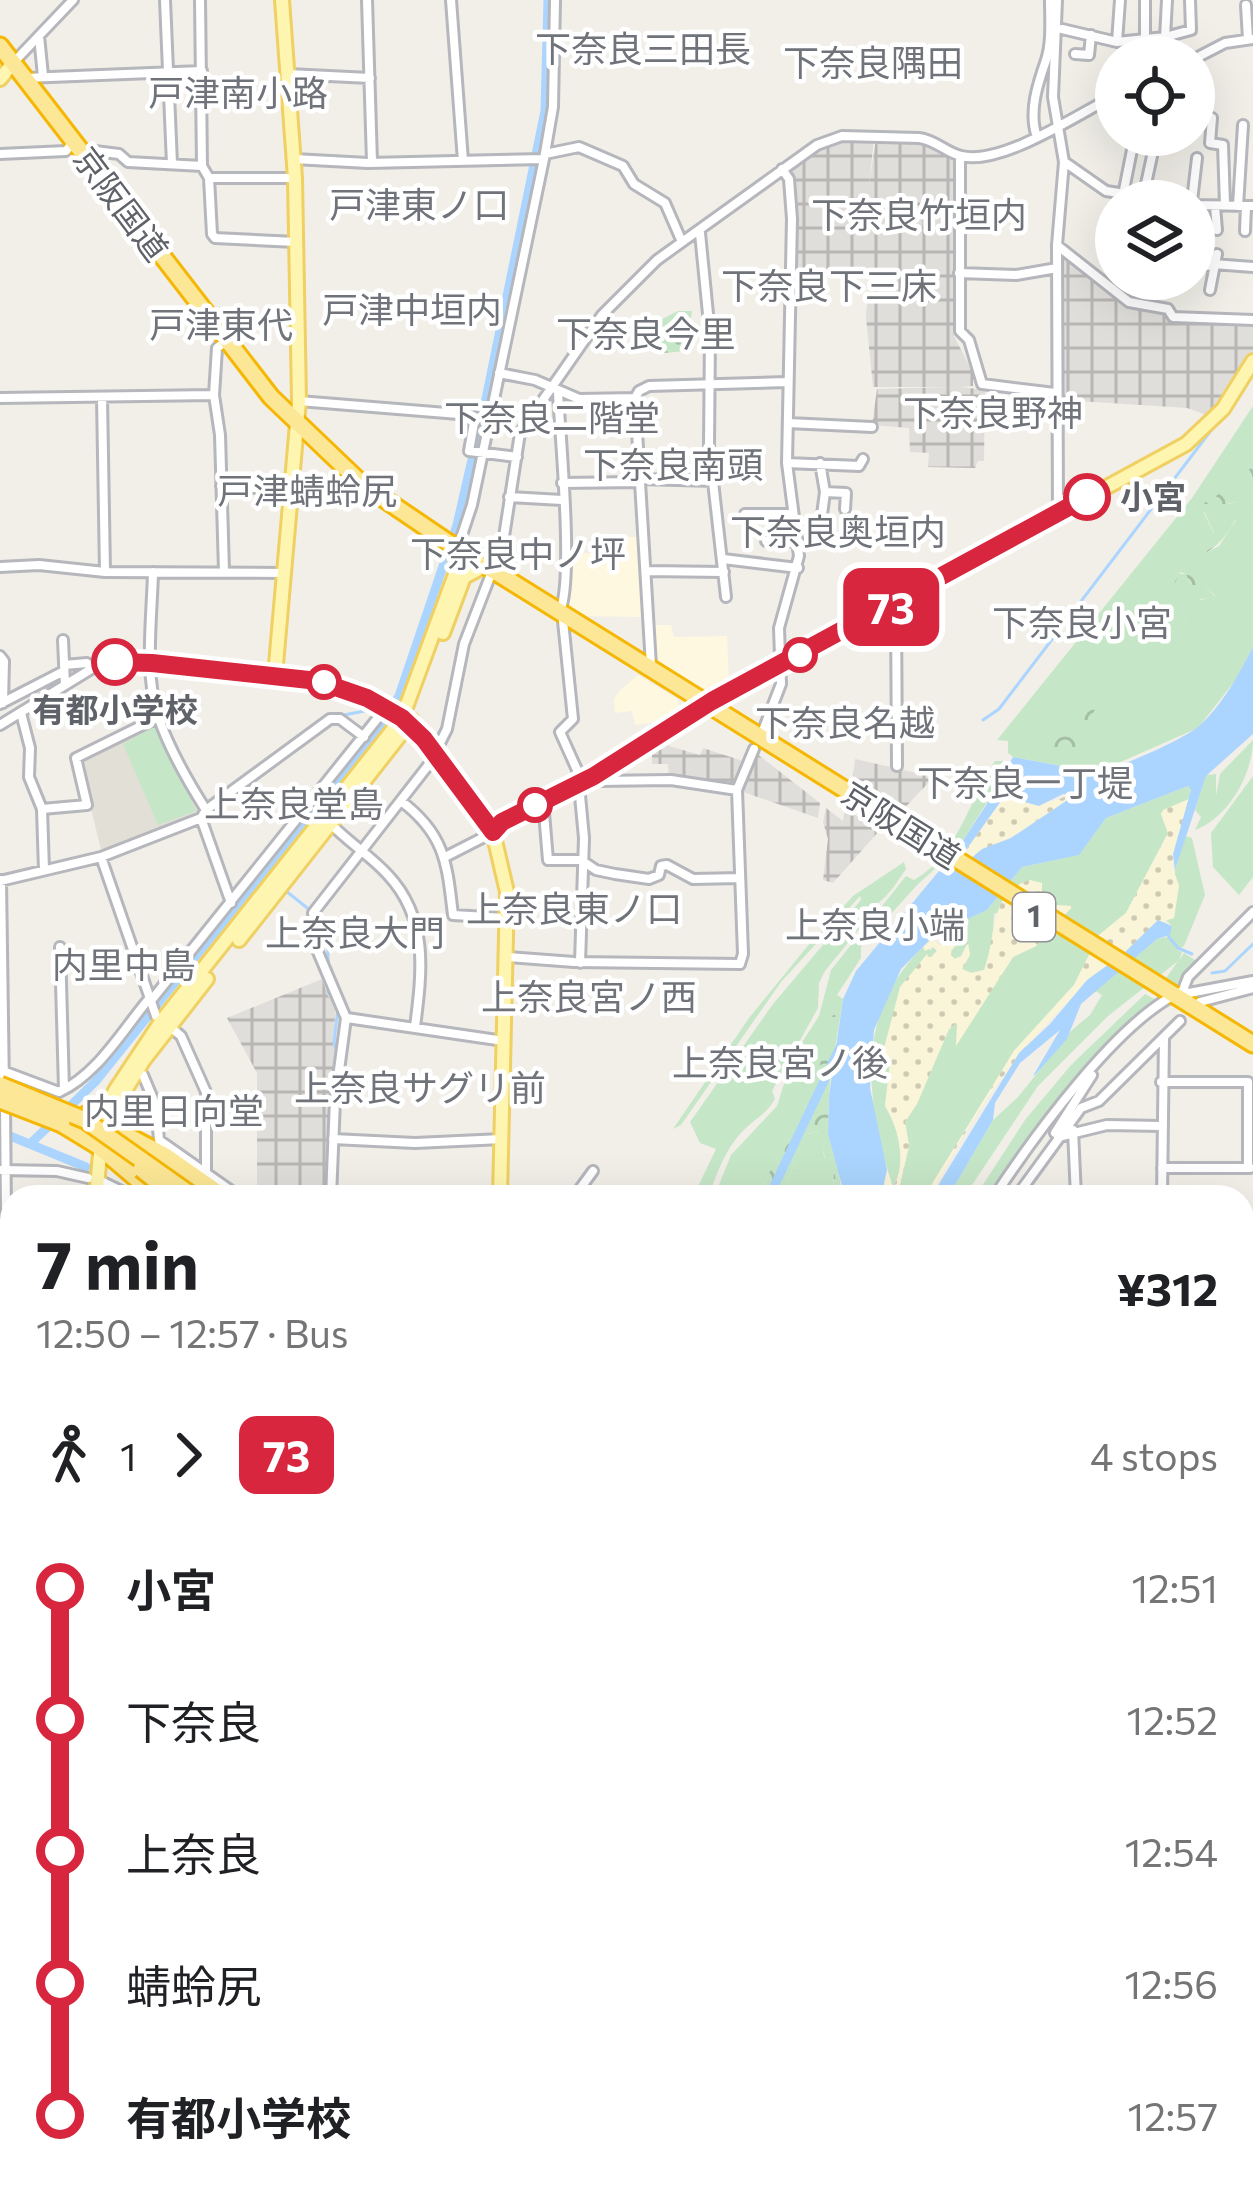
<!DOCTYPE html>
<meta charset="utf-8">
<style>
:root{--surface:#fff;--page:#f2f2f2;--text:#202124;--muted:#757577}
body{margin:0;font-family:Commissioner,"Noto Sans JP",sans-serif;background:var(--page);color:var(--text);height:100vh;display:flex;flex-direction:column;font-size:45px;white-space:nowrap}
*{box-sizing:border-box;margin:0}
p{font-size:39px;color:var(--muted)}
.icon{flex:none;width:66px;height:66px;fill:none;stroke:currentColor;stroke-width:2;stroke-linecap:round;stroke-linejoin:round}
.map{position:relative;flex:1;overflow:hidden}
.details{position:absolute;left:0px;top:1185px;width:1254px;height:1023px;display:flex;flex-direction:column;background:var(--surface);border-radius:36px 36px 0 0;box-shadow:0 12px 48px #0002}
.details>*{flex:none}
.badge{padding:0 24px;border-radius:18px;font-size:42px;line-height:78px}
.fabs{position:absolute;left:1095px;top:36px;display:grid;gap:24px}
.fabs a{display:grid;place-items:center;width:120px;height:120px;border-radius:50%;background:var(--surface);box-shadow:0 12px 48px #0002;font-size:60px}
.map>.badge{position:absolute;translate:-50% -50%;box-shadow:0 0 0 6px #fff}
.legs{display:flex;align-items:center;gap:18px;height:132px;padding:0 36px;font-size:39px}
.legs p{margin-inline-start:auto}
.headline{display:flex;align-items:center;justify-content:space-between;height:204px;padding:0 36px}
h1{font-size:66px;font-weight:700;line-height:90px}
ul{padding:0 36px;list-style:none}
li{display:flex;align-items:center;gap:42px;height:132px;font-size:45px}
li i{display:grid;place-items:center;width:18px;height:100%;margin:0 15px;background:currentColor}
li i::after{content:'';width:30px;height:30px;margin:-15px;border:9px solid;border-radius:50%;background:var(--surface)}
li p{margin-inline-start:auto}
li:first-child i{background:linear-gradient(#0000 50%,currentColor 0)}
li:last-child i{background:linear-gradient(currentColor 50%,#0000 0)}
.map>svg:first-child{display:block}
.commercial{fill:#fef8e0}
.industrial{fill:url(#industrial-grid)}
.education{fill:#e1dfd6}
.green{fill:#c6e7c7}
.forest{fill:url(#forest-crowns)}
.sand{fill:url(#sand-dots)}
.park{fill:url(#park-dots)}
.water{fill:#abd5fe;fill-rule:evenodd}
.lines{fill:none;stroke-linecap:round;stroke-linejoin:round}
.stream{stroke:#abd5fe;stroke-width:3}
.river{stroke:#abd5fe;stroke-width:9}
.minor-casing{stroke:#b5b7bc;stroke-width:14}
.major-casing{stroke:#f0d062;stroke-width:18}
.highway-casing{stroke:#f5b704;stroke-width:21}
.minor{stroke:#fff;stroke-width:8}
.major{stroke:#fef6b0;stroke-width:12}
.highway{stroke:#fbe795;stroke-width:15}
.highway-bridge-casing{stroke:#f5b704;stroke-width:21;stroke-linecap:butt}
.highway-bridge{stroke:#fbe795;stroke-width:15}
.line-1-casing{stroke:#fff;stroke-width:27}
.line-1{stroke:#d7263d;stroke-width:18}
.stop-1-dot{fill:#fff;stroke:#d7263d;stroke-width:6}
.labels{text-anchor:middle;stroke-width:9;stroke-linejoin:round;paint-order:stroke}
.shield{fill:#fff;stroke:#8f9195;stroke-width:3}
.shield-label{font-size:30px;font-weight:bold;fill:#5f6268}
.street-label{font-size:33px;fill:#5f6268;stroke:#fff}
.stop-label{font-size:33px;font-weight:bold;fill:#5f6268;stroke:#fff;text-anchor:start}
.neighbourhood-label{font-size:36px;fill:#70747a;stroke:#fff}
</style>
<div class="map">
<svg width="1253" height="2207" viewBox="0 0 1253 2207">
<defs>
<pattern id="industrial-grid" width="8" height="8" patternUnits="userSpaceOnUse" patternTransform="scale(3)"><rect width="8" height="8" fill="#e0deda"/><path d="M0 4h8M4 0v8" fill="none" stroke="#b9b7b5"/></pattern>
<pattern id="forest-crowns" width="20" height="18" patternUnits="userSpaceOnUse" patternTransform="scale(3)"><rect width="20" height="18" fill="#c6e7c7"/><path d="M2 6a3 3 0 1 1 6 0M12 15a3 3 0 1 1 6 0" fill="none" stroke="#a4bfa5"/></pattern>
<pattern id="sand-dots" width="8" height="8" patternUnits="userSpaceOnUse" patternTransform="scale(3)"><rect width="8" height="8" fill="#faf5d9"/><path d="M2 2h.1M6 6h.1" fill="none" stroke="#cecab4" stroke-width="1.8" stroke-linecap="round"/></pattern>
<pattern id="park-dots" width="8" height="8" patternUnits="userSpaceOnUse" patternTransform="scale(3)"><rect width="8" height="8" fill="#c6e7c7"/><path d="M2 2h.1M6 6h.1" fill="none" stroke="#a4bfa5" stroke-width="1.8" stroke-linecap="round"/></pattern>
</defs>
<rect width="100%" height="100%" fill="#f1efe8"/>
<path class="commercial" d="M628,537H638L644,617L578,616L564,608L565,555L618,551V542H627Z
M652,625H671L674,637L727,636L729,684L715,691L701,689L654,663Z
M638,675L677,699L681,712L658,730L656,722L635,725L632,711L615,713L614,699L619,691Z"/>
<path class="industrial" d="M836,139H874L869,185L876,139L926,142L955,158L954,336L973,373V386L960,387L985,390L984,461H978L975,468L928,467L929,453L910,452L909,428L872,425L877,389L952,387H873L866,317L870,268L868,277H795L787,166Z
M1061,251L1128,304L1166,311L1169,317L1253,322V353L1209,416L1187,408L1078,401L1077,407L1058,403Z
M668,732L669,746L700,755L703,748L746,762L735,788L669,779L668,764H652V744Z
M756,753L820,803L818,818L740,791Z
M855,759L926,775L930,781L897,816L852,787Z
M826,808L843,821L845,808L879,831L833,883L823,880L828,839L823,822Z
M322,979L328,996L336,1004L333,1043L338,1058L330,1121L327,1197H257V1073L227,1018Z"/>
<path class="education" d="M154,721H160L201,812L102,854L79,759Z"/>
<path class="green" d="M1253,406V467L1249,469L1252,479L1213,506L1204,502V513L1214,534L1193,545L1196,571L1171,573L1186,574L1191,586L1188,596L1192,608L1183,622L1200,600L1215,596L1205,585L1200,587L1198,584L1199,557L1219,546L1236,520L1225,505L1246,499L1249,507H1253V647L1237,678L1198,728L1084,778L1075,780L1066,767L1013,757L1008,753V741L997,740L1192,498Z
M156,726L196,811L158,825L123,744Z
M1253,740C1253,774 1228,818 1195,830L1201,817L1195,810L1206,775L1216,774V796L1220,774Z
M995,761H1010V766L958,848L918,884L861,947V958L837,995L843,999L841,1012L829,1017L823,1109L806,1113L813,1118V1124L805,1130L792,1129L757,1197H714L731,1155L777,1106L792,1058L819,1016L831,970L906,876L914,880C958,855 969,800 995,761Z
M1253,776V877L1239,895L1213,867L1211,833Z
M1188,786L1191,789L1189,799L1161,813L1168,833L1126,913L1099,935L1074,985L1014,1051L924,1197H897L909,1146L905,1122L949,1029L958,1022L957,1042L1013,957L1036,946L1071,906L1049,905L1042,895L994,914L992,950L985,970L971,973L962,969L967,944L961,956L954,959L950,950L966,919L987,910L1022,867L1078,855L1106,818Z
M1185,836L1192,838L1205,895L1184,946L1177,950L1182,952L1179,960L1184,953L1198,962L1175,988L1164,981L1178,961L1108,1016L1038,1086L964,1197H948L993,1120L1018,1097L1072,1030L1090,1015L1102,995L1095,991L1157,939L1167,937L1172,926L1166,920L1174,918L1175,870Z
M904,862L906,869C897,882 886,901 871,907L864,923L825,971L819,983L818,1008L772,1091L775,1099C767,1113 757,1118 746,1128C728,1144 716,1173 709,1197H693L716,1149L700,1143L690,1122L773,1004L861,900L860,896L781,982L681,1125L673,1129L749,1018L806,948L853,896Z
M933,946L937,951L931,957L927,954L892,1019L891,1074L885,1106C899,1128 907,1164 893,1187C866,1102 853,1015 923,947L931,950Z
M1145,994L1160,1002L1091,1066L991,1197H975L1025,1120L1071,1065Z
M819,1131L826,1166L834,1168L833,1196L824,1192L802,1193V1197H779L796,1161V1137Z"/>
<path class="forest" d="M1253,467V507H1249L1245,500L1226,504L1239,510C1233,530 1217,548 1199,557L1200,563L1206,566L1198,584L1205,585L1215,597L1200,599L1202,611L1193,624L1183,623L1191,608L1184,595L1191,586L1186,574L1180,572L1171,592L1165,580L1174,575L1170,568L1181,562L1183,570L1194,571L1183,558L1193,545L1190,541L1194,534L1214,533L1201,505L1203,501L1213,505L1215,497L1236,480L1241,485L1252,479L1249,469Z
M1096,692L1102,697L1088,722L1115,728L1110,734L1081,739L1085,752L1070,758L1067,765L1053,753L1046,760L1029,757L1040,754L1050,730L1057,737L1064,731L1070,733L1084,701Z
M841,1012C835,1051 826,1091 829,1130C830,1152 844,1174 840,1197H802L801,1193L833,1195L834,1168L820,1167L816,1163L825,1158L818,1131L796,1137L803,1157L796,1161L779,1197H757L792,1128L806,1130L813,1119L805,1112L822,1109L821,1101L814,1097L829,1017Z"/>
<path class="sand" d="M1081,791L1023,830L969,860L961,857L1001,801L1012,798L1051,802Z
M1189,799L1172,865L1179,886L1174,918C1150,924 1143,939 1123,954C1042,1015 974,1104 931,1197H924L1014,1051L1074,985L1099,935L1126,913L1168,833L1161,814L1163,810Z
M1030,880L1042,883V895L1049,905L1073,906L1036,946L1013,957L956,1046L957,1023L949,1029L917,1104L905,1122L909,1146L897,1197H881L887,1170L893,1187C908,1165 899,1128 885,1106L890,1062L882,1056L900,987L927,954L931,957L937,951L933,947L925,951L923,947L937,933L936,944L954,940L958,923L966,919L959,942L951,951L954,959L961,957L968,942L970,955L962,969L971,973L984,970C997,937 988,892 1030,880Z
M12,2170V2196H329L342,2206L0,2207V2177Z"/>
<path class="park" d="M678,311H692L686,351L663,353L662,343L643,345L639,331Z
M12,1554V1792H0V1556Z"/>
<path class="water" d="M1253,647V734L1206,776L1175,870L1173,854L1191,790L1188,786L1106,818L1079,855L1022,867L987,910L937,933L901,969L874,1030L870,1088L887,1170L881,1197H845L828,1134L829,1096L843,999L856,971L958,848L994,793L1013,757L1066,767L1075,780C1099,776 1181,742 1199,726C1222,706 1239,674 1253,647ZM1078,793L1011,838L982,849L969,860L961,857L1001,801L1011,798L1039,806L1063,794Z
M1158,920L1172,926L1170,935L1157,939L1081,1004L1067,1039L1036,1074L1033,1076L1060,1030L1020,1063L995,1103L993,1120L948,1197H931L1019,1053L1050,1024L1087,980L1124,953Z"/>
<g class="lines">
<path class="stream" d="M328,718L370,710L386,717
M983,720L999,709L1219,420
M286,891L311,911
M317,919L327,939L329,972
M1169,937L1178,948L1192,954
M1212,973L1225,971L1253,944
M328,981V992L334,1000
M338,1008L334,1042L338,1057
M438,2200L441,2207"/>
<path class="river" d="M65,1111L96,1081L384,721L399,696L457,525L487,394L545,111L548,0
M0,1132L86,1167
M31,1143L53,1122
M769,1197L841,1045"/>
<defs>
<path id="minor" d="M165,0L172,164
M200,0L202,166L209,178L212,234L215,238L296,242
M367,0L372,162
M451,0L463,161
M1057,0L1053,97L1064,162L1057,245L1058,512
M1120,0L1117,42L1165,37L1191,30L1190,0
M1246,5L1248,39
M1062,29L1117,42
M39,36L43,76
M1145,40V0
M1075,54L1089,55L1091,35
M1164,57L1167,0
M1194,59L1225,43L1253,39
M13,63L73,0
M288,74L370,78
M25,78L202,71
M1212,118L1210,143L1223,145L1225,205
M1037,137C1028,112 1038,83 1046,60C1052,42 1050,19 1050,0
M87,150L119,154L128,162L202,166
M0,154L66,151L70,146
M545,154L579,147L623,166L634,184L665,203L682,242
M960,156V331L969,340L982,384L1055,393
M294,159L368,163L544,159
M1066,163L1106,191L1170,201
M209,178H295
M1123,195L1135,135
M1143,198L1155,142
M1192,201L1197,158
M1194,205L1253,206
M1215,206L1217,230
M1238,206L1243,125
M1245,231L1246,206
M700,233L710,334L709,446L726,597
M1058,246L1129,302L1168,309L1173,317L1253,320
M1194,254L1200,206
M1213,264L1253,267
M1194,265L1212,266
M959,273L1016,275L1057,268
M1210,290L1217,254
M221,345L217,348L214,395L220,435L224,571
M499,373L535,380L579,399L635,398L639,391L649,386L786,382
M558,392C560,436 574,579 560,611
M102,397L105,572
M0,398L214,395
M635,398L651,666
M299,401L471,415L475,417L469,451L517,457
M788,423L872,427
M787,463L859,466L863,459
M639,479L715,481
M562,483L639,482
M221,486L292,490
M825,492L846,493L845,509
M509,497L562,500
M745,514H791
M820,530L825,492L820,463
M766,541L799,542
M458,547L472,505L544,159L553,107L555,0
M723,559L798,568
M0,567L39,565L105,572L284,573
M646,571L724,572
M153,572C152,617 144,673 158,716C169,749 187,780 206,810
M896,604L897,766
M563,621L573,719L560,732L582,781
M63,640L65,685
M0,656L4,661L3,703
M64,665L87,663L91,668
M0,704L64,671
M21,713L30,748L29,777L42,809L44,870
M0,725L101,663H152L274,676
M764,728L781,684L779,628L799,556L787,463L792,219L789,179L782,169
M594,776L597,781L671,780L737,790
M579,785L584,838L580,963
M401,801C446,835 447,865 453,915L505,918
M543,801L548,860H581L596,870L615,874L649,879L659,875L661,866L667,865L693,879L740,878
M42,809L87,805L76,758L159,717
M201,818L231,903
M331,824C348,842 371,856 388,875C429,919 422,972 415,1027
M101,857L156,1016
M445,857L492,833
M1,880L4,1089
M0,881L101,857L201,818L206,810L330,719H340L364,737
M60,947L64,1089
M507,957L574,962L740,964L743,954L737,790L754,749
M1183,990L1188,977L1253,912
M150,1002L377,719L382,707
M1200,1002L1253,988
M347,1018L504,1041
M175,1031L181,1036L206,1092V1170
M3,1071L59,1092C97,1075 122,1031 148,1000
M143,1075L156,1106L159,1140L240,1197
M1161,1082H1248V1168
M5,1104L6,1214L12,1225
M1073,1130L1076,1197
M1055,1133L1092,1075
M1058,1137L1107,1125L1161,1126
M333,1139L415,1143L502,1139
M1162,1168H1250
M0,1170L57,1171L88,1178
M103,1182L134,1197
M331,1197L335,1100L346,1018L318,952L313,913L430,763L447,729L464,644L503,543L520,433L602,315L657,260L817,145L842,136L919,138C936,140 945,152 961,156C1002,166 1078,114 1116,95
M574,1197L593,1171
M994,1197C1032,1139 1120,1017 1183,991L1189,993L1253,981
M1016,1197L1081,1108L1099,1101L1180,1021
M1162,1197L1164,1038
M0,1275H12
M1242,1287H1253
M1242,1367L1253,1369
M1242,1457L1253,1456
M9,1458L12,1238
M0,1552L12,1550
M1252,1621L1253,1705
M1242,1720L1253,1709
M1242,1774H1253
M0,1809L11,1797
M1242,1926L1253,1938
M0,2013L12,2012
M1242,2020L1253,2024
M1242,2092L1253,2093
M1242,2110L1253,2109
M1242,2133H1253
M0,2134L12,2130
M1242,2157H1253
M874,2196L975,2199
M1015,2196L1016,2207
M1129,2196H1179
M606,2204L846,2199
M1097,2207L1102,2196
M1210,2207L1211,2196
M1248,2207V2195"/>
<path id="major" d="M282,0L295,178L299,401L275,676C364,687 401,706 456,779C469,796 478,818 493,832
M0,79L13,63
M443,633L464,577L479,569
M493,832L502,822L594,776L713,701L1186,444L1223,409L1253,361
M493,832L507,892L500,1197
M239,940L412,720
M105,1123L143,1061L207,979
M96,1197L104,1111L116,1089L160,1023L402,718L457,569L455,553
M1242,1509L1253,1491
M0,1795H12
M1068,2196V2207
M530,2207L533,2196"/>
<path id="highway" d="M0,46L271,397L362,484L446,541L1253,1044
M87,1114L164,1155L224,1197
M62,1124L98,1146L158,1197
M1242,1980L1253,1984
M1242,1995L1253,1998
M1242,2008L1253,2011"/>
</defs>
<use href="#minor" class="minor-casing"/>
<use href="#major" class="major-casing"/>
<use href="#highway" class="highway-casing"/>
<use href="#minor" class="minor"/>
<use href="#major" class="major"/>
<use href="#highway" class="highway"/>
<defs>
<path id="highway-bridge" d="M0,1085L85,1120L194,1197
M0,1100L62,1124
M141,1169L176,1197"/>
</defs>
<use href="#highway-bridge" class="highway-bridge-casing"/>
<use href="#highway-bridge" class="highway-bridge"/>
</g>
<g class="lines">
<defs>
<path id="line-1" d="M115,662L152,663L318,681L367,698L402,718L424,739L493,832L502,822L594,776L712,701L1087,497"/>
</defs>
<use href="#line-1" class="line-1-casing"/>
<use href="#line-1" class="line-1"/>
</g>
<g class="stop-1-dot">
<circle cx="1087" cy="497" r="21"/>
<circle cx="800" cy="655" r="15"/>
<circle cx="115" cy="662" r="21"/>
<circle cx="324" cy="682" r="15"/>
<circle cx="535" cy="805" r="15"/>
</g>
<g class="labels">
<rect class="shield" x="1013" y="893" width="42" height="48" rx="9"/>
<g class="shield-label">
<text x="1034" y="927">1</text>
</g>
<g class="street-label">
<text transform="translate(121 204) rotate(53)" y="12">京阪国道</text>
<text transform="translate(901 825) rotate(32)" y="12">京阪国道</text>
</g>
<g class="stop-label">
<text x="1120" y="509">小宮</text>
<text x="115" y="722" text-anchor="middle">有都小学校</text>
</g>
<g class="neighbourhood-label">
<text x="643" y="62">下奈良三田長</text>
<text x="873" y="76">下奈良隅田</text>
<text x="238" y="106">戸津南小路</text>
<text x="419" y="218">戸津東ノ口</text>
<text x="919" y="228">下奈良竹垣内</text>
<text x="829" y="299">下奈良下三床</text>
<text x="412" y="323">戸津中垣内</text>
<text x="221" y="338">戸津東代</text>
<text x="646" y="347">下奈良今里</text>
<text x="993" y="426">下奈良野神</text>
<text x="552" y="431">下奈良二階堂</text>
<text x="673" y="478">下奈良南頭</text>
<text x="307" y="504">戸津蜻蛉尻</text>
<text x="838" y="545">下奈良奥垣内</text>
<text x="518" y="567">下奈良中ノ坪</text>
<text x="1082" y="636">下奈良小宮</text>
<text x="845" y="736">下奈良名越</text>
<text x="1025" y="796">下奈良一丁堤</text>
<text x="294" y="817">上奈良堂島</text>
<text x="574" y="922">上奈良東ノ口</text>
<text x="875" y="938">上奈良小端</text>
<text x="355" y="946">上奈良大門</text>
<text x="124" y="978">内里中島</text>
<text x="589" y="1010">上奈良宮ノ西</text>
<text x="780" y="1076">上奈良宮ノ後</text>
<text x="420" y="1101">上奈良サグリ前</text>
<text x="174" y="1124">内里日向堂</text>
</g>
</g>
</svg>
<div class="fabs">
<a><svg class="icon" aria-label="locate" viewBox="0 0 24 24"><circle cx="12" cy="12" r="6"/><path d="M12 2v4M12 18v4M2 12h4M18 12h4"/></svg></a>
<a><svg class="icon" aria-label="layers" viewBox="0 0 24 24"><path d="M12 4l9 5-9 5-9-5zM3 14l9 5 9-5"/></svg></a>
</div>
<b class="badge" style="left:891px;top:607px;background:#d7263d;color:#fff">73</b>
<section class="details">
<div class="headline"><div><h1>7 min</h1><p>12:50 – 12:57 · Bus</p></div><b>¥312</b></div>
<div class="legs"><svg class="icon" aria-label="walk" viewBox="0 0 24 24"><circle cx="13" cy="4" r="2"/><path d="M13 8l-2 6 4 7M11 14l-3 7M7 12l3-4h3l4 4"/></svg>1<svg class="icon" aria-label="forward" viewBox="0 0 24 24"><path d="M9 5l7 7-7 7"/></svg><b class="badge" style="background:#d7263d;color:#fff">73</b><p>4 stops</p></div>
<ul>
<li><i style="color:#d7263d"></i><b>小宮</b><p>12:51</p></li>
<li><i style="color:#d7263d"></i><span>下奈良</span><p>12:52</p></li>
<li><i style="color:#d7263d"></i><span>上奈良</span><p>12:54</p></li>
<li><i style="color:#d7263d"></i><span>蜻蛉尻</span><p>12:56</p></li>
<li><i style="color:#d7263d"></i><b>有都小学校</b><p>12:57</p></li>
</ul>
</section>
</div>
